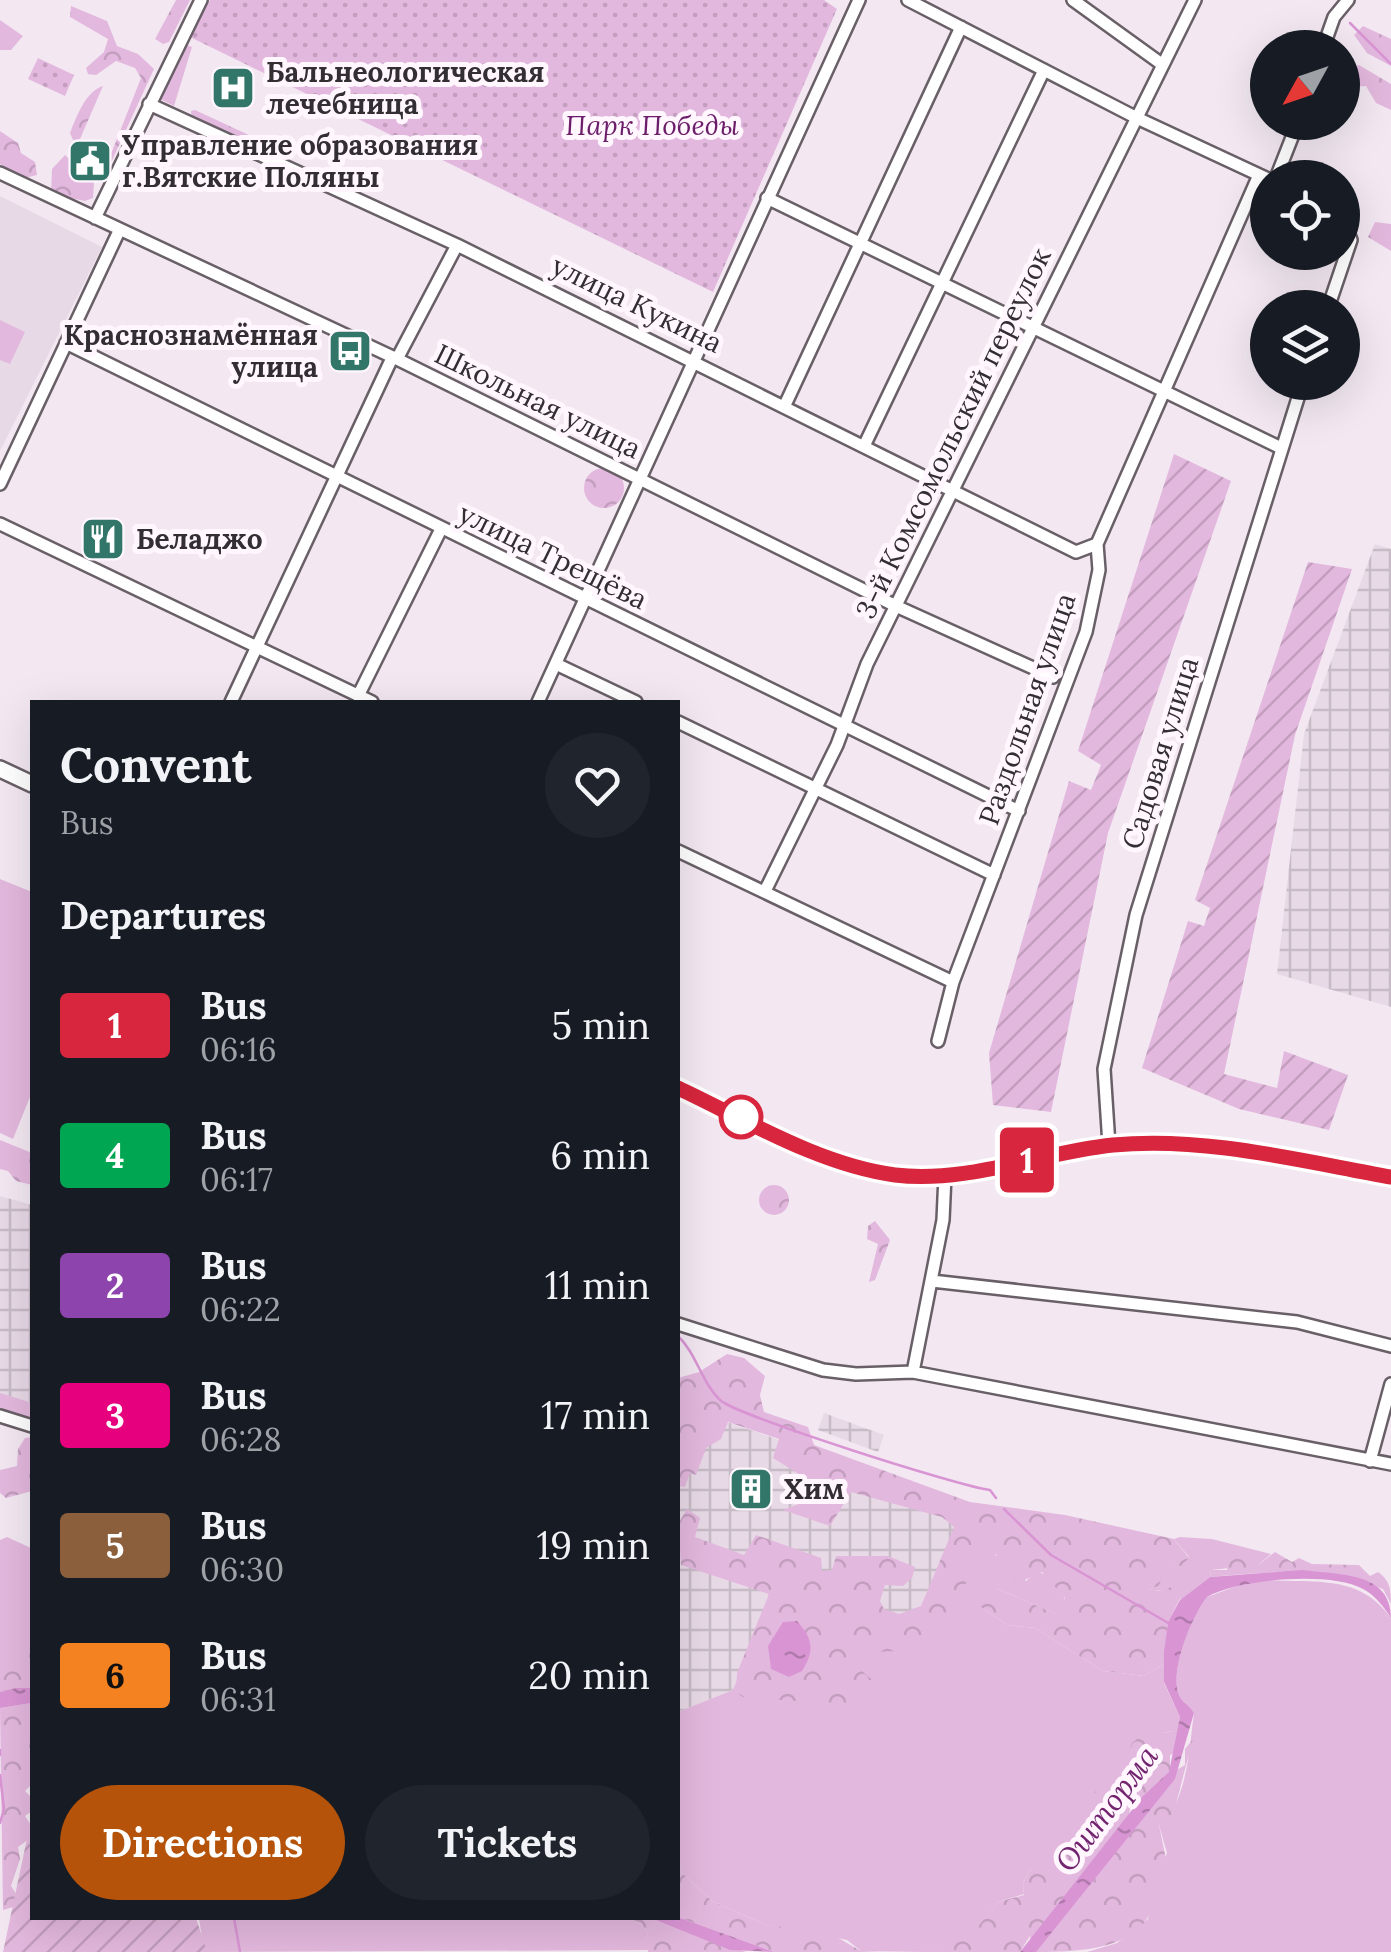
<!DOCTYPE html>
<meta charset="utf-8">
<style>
:root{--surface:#171b24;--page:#20242c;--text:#f1f3f6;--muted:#9ea1a6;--accent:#b45309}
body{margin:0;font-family:Lora,serif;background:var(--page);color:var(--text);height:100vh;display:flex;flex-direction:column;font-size:38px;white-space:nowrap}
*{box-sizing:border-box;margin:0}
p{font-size:32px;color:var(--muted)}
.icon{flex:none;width:55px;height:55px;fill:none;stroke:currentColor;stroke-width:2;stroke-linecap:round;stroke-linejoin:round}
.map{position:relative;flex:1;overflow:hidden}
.side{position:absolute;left:30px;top:700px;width:650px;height:1220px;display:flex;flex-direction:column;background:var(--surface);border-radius:0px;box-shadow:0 10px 40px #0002}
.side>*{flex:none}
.badge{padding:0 20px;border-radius:8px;font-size:35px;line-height:65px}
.needle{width:65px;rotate:230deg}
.controls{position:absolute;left:1250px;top:30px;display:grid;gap:20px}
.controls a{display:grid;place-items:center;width:110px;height:110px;border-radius:50%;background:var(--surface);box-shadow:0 10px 40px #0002;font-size:50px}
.map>.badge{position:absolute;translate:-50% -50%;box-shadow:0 0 0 5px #fff}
h2{padding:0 30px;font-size:38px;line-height:90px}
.round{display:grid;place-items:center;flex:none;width:105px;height:105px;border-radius:52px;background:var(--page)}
.headline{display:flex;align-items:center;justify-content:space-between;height:170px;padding:0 30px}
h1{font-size:48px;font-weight:700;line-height:75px}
.button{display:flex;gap:20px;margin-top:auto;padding:20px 30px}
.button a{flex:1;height:115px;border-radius:60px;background:var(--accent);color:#fff;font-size:40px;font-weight:700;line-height:115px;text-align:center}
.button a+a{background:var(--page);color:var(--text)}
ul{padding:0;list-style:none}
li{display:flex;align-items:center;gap:30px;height:130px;padding:0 30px}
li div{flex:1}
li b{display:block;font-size:38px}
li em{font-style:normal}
li .badge{min-width:110px;font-weight:700;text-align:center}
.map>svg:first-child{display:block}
.built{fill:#e8d9e6}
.industrial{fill:url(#industrial-grid)}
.grass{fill:#e3b8de}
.forest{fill:url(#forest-crowns)}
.park{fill:url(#park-dots)}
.garden{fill:url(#garden-furrows)}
.water{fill:url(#water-ripples)}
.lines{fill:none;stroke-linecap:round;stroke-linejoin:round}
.stream{stroke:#d995d3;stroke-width:2.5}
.street-casing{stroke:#696067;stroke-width:16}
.secondary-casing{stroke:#696067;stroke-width:20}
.street{stroke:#fff;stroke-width:11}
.secondary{stroke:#fff;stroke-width:15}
.line-casing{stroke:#fff;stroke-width:22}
.line{stroke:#d7263d;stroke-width:15}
.stop-dot{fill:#fff;stroke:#d7263d;stroke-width:5}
.labels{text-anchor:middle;stroke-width:10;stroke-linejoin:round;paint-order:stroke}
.poi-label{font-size:28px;font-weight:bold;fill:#322e32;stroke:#fff6fe;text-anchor:start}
.park-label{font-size:28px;font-style:italic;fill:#6c1d69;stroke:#fff6fe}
.street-label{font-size:28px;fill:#322e32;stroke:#fff6fe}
.water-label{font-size:30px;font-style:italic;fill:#72246f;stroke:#fff6fe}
</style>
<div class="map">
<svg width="1391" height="1952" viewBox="0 0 1391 1952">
<defs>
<pattern id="industrial-grid" width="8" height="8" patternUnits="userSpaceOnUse" patternTransform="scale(2.5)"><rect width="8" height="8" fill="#e8d9e6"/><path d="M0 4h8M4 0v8" fill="none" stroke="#c7bbc6"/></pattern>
<pattern id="forest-crowns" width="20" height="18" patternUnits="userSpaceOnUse" patternTransform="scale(2.5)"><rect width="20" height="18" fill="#e3b8de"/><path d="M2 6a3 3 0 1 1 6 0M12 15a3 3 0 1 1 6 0" fill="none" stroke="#c39ebf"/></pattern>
<pattern id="park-dots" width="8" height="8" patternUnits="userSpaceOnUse" patternTransform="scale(2.5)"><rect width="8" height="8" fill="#e3b8de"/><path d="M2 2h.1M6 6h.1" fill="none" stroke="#c39ebf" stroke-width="1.8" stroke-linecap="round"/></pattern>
<pattern id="garden-furrows" width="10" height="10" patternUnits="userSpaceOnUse" patternTransform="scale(2.5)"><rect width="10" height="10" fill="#e3b8de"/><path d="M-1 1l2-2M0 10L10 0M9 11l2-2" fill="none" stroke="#c39ebf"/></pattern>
<pattern id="water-ripples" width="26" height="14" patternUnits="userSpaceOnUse" patternTransform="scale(2.5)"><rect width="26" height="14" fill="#d995d3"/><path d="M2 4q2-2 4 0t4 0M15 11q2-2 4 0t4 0" fill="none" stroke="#b17aac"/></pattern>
</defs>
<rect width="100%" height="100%" fill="#f3e8f2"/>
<path class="built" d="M0,196L102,247L0,451Z"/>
<path class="industrial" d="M1375,544L1391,549V1007L1277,974L1304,734Z
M0,1196L32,1205V1406L0,1396Z
M678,1405L977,1508L925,1646L770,1594L733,1690L678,1712Z
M824,1413L884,1435L878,1452L818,1430Z"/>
<path class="grass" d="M187,45L192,47L174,106L160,99Z
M0,320L25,332L10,364L0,360Z
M0,879L32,892V1092L13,1139L0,1133Z
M0,1393L32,1403V1419L0,1409Z
M7,1537L31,1548L32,1648H0V1540Z
M1180,1537L1212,1539L1271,1554L1258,1565L1211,1570L1210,1577L1180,1600L1182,1593L1145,1589L1171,1565L1189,1557L1174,1539Z
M984,1551H991L1026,1581L1036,1572C1054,1574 1070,1597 1065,1614H1056L998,1589L982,1608L1007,1625L1035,1628L1103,1671L1144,1676L1164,1664V1683L1180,1717L1173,1731L1163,1733L1134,1792L1139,1800L1133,1803L1132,1798L1094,1813L1057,1878L1031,1869L1023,1883L1024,1894L998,1902L976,1930L925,1952L861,1951L847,1940L764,1924L712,1901L678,1869V1712L733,1690L770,1593L925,1645Z
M1256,1579C1307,1585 1357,1570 1391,1618V1952H1087L1117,1943L1148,1919L1153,1885L1167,1853L1159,1825C1188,1802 1189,1748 1194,1713C1189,1707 1182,1701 1179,1695C1169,1670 1192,1616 1207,1597Z
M199,1918H632L647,1930L649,1950L204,1952Z"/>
<path class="forest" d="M176,0H190L169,42L163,44L155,39Z
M71,6L107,21L117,46L138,54L154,69L109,167L107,164L141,78L135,68L116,61L96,75L88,74L86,68L104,52L108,39L70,17Z
M0,20L23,36L11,50H0Z
M1363,26L1391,39V66L1367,53L1354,35Z
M1359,65L1391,84V110L1376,103L1366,86L1343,88V69Z
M103,86L80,139L73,140L70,133C77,116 85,92 103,86Z
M195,110L251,136L252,145L192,120L191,111Z
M0,131L18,143L21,153L35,162L37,175L25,178L0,164Z
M65,155L94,183L93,198L85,201L51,194L52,169Z
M1375,222L1391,224V251L1368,237Z
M584 488a20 20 0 1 1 40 0a20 20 0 1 1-40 0Z
M0,1140L32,1153V1185L16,1181L8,1171L0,1169Z
M759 1200a15 15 0 1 1 30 0a15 15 0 1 1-30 0Z
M875,1221L890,1240L875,1280L869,1282L878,1244L867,1239L868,1226Z
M727,1354L744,1358L765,1376L760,1395L764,1412L808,1427L814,1445L970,1502L1065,1515L1174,1539L1189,1558L1181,1566L1171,1565L1158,1586L1148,1589L1160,1591L1174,1586L1183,1593L1168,1622L1164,1664L1144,1676L1103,1671L1035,1628L1007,1625L982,1608L976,1594L998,1589L1056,1614H1064L1065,1598L1042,1572L1018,1583C1003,1578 998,1570 997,1555L985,1551L929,1645C906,1656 882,1647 859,1656L855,1665L884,1690L871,1707L743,1697L736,1692L737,1673L769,1594L681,1565L678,1524L687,1509L700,1518L695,1537L744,1555L756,1535L821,1558L822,1571L832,1570L836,1556H888L915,1567L912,1578L903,1586L885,1585L880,1601L884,1609L899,1614L921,1606L954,1527L942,1517L851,1492L830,1526L783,1510L807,1501L815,1484L773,1458L779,1439L728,1422L721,1439L706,1448L696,1475L690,1473L685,1487L678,1486V1378L699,1372Z
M32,1437V1491L6,1498L0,1493V1470L17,1466L18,1449L25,1438Z
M1239,1550L1248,1562L1258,1565L1275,1552L1292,1562L1299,1558L1312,1564L1359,1565L1370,1576L1378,1572C1390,1580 1391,1590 1391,1604L1383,1589C1325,1567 1271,1571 1210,1577L1211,1570H1227L1231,1551Z
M0,1648H32V1688L0,1692Z
M32,1703V1784L25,1791L32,1798V1811L25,1816L31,1825L29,1839L18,1847L20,1859L11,1886L18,1897L13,1907L3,1910L0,1708Z
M1180,1717L1177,1752L1170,1755V1774L1185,1765V1749L1193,1739L1173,1815L1159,1825L1167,1864C1150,1884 1159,1895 1149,1915C1130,1952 1069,1952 1032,1952L1030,1936L1020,1952H924L976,1929L998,1902L1024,1895L1023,1883L1031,1869L1040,1867L1057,1877L1049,1862V1841L1087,1816H1095L1081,1807L1097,1790L1132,1798L1127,1826L1145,1808L1122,1771L1132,1743L1153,1727L1163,1733L1173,1731L1172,1723Z
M678,1869L712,1901L764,1924L833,1935L861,1951L882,1952H774L678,1917Z
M632,1918H651L746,1952H648L647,1930Z"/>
<path class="park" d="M210,0H824L837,9L713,292L190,37Z
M38,58L74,75L65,96L28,79Z"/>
<path class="garden" d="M1174,454L1231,481L1108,833L1051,1112L993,1105L989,1053L1069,781L1091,790L1101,765L1078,751Z
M1308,562L1352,569L1295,735L1224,1074L1277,1088L1284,1051L1348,1075L1329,1130L1239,1109L1142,1068L1188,921L1204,926L1210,908L1195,900Z
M32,1815V1918H196L207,1952H3Z"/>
<path class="water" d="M1303,1570C1338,1575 1391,1571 1391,1618C1384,1607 1375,1595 1363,1589C1330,1571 1239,1579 1207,1597C1192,1616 1169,1671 1179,1695C1182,1702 1190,1706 1194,1713L1175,1779L1036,1952H1020L1143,1796L1169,1772L1180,1717L1164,1682V1652L1168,1622L1180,1600L1210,1577Z
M797,1621C813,1639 815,1650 802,1671L789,1677L771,1669L768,1646L783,1622Z
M16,1688H32V1703L0,1708V1692Z
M678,1917L774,1952L730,1950L651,1918Z"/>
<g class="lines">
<path class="stream" d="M1350,23L1391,64
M678,1336C696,1353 702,1383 720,1400C735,1415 961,1487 990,1490L996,1498
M1004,1509L1051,1555L1170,1624
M0,1750V1755
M0,1775L4,1809L0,1823
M234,1918L240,1952"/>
<defs>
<path id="street" d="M908,0L1137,118L1268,179
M1073,0L1163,65
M1323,48L1334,17L1348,0
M149,104L457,245L1076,552L1097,544
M0,173L397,359L898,607L1053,677
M1276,178L1298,122
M767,198L1281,448
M95,218L201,0
M1328,308L1351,240L1342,217
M66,343L1019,811
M397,359L457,245
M785,405L961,27
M865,444L1044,70
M0,484L119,231
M0,524L372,702
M556,664L636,702
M358,696L441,529
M231,702L392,358
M538,702L859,0
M678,722L994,875
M678,851L953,982
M765,891L837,745L867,664L1195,0
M938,1041L953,982L1086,632L1099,570L1097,544L1259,175
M1109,1145L1104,1069L1136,915L1303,382
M932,1281L1297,1322L1391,1346
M678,1324L823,1370L856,1374L913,1372L1391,1464
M913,1372L943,1220L945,1175
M0,1416L32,1426
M1370,1461L1391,1384"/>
<path id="secondary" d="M0,769L32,784
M678,1088C746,1120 820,1165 895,1175C968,1184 1041,1152 1113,1145C1204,1137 1301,1161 1391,1177"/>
</defs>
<use href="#street" class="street-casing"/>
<use href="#secondary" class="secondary-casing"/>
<use href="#street" class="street"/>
<use href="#secondary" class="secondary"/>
</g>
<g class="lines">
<defs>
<path id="line" d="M678,1088C746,1120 820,1165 895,1175C968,1184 1042,1152 1113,1145C1204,1136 1301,1161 1391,1177"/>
</defs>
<use href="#line" class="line-casing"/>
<use href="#line" class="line"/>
</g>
<defs>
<symbol id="hospital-square" viewBox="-11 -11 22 22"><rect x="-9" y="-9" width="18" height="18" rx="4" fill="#317669" stroke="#fff6fe"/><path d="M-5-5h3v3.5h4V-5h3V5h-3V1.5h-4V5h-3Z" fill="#fff"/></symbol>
<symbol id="civic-square" viewBox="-11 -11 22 22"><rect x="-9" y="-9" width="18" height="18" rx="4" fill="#317669" stroke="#fff6fe"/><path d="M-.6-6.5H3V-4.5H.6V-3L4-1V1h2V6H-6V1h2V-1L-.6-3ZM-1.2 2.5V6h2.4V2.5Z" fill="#fff"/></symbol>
<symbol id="bus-square" viewBox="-11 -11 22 22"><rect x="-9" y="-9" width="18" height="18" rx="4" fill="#317669" stroke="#fff6fe"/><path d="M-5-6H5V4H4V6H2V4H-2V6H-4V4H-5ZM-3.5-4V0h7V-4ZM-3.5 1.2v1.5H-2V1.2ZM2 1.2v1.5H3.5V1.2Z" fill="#fff"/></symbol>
<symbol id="restaurant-square" viewBox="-11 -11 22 22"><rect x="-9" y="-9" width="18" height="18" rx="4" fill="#317669" stroke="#fff6fe"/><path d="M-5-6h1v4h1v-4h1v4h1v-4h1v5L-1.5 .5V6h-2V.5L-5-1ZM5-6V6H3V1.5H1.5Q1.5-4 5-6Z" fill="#fff"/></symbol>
<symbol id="building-square" viewBox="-11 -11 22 22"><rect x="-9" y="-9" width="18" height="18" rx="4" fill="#317669" stroke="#fff6fe"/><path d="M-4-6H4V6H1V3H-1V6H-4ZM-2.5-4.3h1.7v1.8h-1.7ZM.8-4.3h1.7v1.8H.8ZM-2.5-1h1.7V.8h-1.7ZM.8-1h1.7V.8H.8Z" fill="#fff"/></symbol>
</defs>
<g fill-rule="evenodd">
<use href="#hospital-square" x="208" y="63" width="50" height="50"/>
<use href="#civic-square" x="65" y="136" width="50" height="50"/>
<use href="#bus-square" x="325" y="326" width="50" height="50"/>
<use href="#restaurant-square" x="78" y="514" width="50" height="50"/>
<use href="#building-square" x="726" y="1464" width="50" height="50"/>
</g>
<circle class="stop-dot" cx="741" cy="1117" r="20"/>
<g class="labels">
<g class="poi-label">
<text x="266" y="82">Бальнеологическая<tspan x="266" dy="32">лечебница</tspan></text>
<text x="122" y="155">Управление образования<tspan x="122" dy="32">г.Вятские Поляны</tspan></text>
<text x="318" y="345" text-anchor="end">Краснознамённая<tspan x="318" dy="32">улица</tspan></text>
<text x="136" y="549">Беладжо</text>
<text x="784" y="1499">Хим</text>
</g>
<g class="park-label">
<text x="652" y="135">Парк Победы</text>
</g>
<g class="street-label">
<text transform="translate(637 304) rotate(26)" y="10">улица Кукина</text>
<text transform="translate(538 401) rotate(26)" y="10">Школьная улица</text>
<text transform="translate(953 433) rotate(-64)" y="10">3-й Комсомольский переулок</text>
<text transform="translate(553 556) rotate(26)" y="10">улица Трещёва</text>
<text transform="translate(1027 709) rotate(-71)" y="10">Раздольная улица</text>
<text transform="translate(1160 753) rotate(-73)" y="10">Садовая улица</text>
</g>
<g class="water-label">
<text transform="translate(1107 1809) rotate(-53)" y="10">Ошторма</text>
</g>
</g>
</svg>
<div class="controls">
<a><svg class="needle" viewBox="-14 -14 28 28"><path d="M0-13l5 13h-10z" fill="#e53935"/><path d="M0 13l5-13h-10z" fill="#9ea1a6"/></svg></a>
<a><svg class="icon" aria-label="locate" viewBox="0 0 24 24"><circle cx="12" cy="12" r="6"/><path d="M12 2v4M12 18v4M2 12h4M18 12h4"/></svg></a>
<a><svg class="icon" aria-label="layers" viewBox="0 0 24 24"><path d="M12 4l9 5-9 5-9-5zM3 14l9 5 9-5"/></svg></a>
</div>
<b class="badge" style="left:1027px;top:1160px;background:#d7263d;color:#fff">1</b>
<section class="side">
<div class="headline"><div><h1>Convent</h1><p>Bus</p></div><a class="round"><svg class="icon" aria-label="heart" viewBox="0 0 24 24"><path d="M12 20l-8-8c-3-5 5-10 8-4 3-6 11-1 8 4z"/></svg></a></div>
<h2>Departures</h2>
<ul>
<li><span class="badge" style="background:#d7263d;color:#fff">1</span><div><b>Bus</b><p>06:16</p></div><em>5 min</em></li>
<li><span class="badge" style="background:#00a651;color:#fff">4</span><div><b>Bus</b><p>06:17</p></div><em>6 min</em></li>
<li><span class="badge" style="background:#8e44ad;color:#fff">2</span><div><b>Bus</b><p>06:22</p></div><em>11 min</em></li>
<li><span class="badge" style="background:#e6007e;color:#fff">3</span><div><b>Bus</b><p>06:28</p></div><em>17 min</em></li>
<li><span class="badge" style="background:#8b5e3c;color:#fff">5</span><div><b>Bus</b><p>06:30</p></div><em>19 min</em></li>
<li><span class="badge" style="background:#f58220;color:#111">6</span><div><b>Bus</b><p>06:31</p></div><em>20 min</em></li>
</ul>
<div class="button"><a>Directions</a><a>Tickets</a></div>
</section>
</div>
